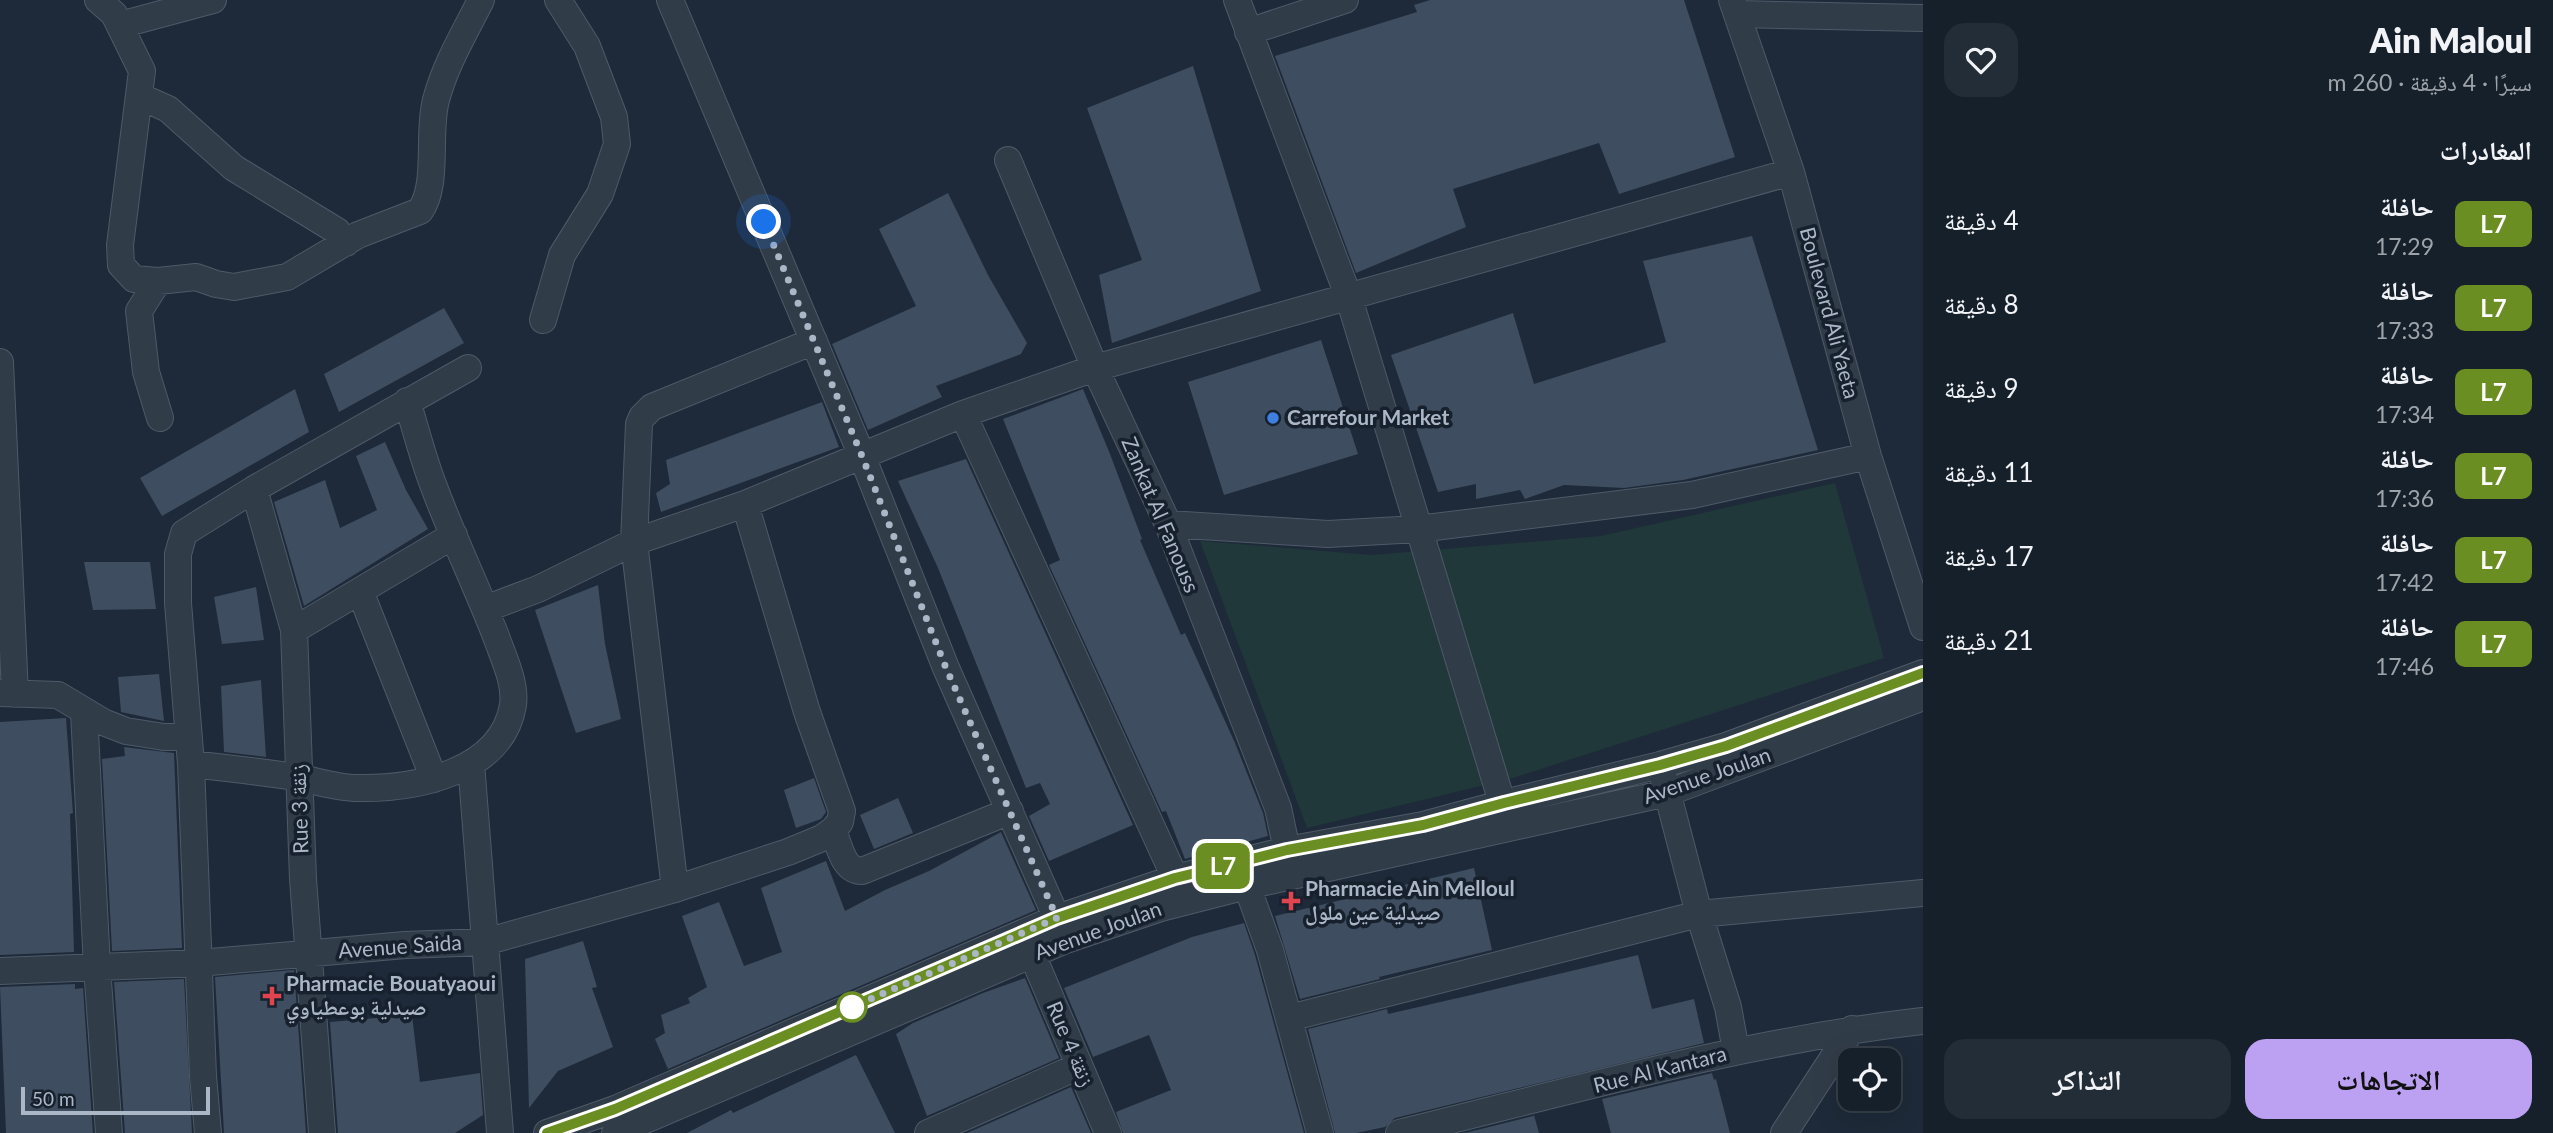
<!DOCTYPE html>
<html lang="ar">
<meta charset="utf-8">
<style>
:root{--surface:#16202b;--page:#232d37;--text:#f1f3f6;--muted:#9ea3a9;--line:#353e47;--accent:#bca0f2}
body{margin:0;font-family:Lato,"Noto Naskh Arabic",sans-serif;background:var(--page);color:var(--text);direction:rtl;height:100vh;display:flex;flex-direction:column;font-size:26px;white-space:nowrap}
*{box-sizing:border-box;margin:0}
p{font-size:23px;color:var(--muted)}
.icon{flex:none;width:38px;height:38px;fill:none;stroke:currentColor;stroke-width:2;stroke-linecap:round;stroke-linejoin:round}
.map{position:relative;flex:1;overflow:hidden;direction:ltr}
.details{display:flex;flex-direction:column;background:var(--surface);width:630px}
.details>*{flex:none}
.badge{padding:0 14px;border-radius:10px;font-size:24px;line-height:46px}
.tools{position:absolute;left:1838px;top:1048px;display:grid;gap:14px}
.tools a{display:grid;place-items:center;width:63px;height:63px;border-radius:14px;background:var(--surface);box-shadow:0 7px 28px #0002,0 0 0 2px var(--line);font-size:35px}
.scale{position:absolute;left:21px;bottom:18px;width:189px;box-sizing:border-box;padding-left:7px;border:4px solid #abb7c7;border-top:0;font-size:19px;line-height:24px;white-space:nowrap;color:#abb7c7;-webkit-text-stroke:5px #17212e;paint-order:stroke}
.you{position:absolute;width:35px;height:35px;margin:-18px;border:5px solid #fff;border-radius:50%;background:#1a73e8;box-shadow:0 0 0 10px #1a73e833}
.map>.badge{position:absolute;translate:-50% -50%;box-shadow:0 0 0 4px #fff}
h2{padding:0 21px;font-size:26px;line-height:63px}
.round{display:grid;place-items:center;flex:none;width:74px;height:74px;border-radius:21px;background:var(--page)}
.overview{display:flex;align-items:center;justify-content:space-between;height:119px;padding:0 21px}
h1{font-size:33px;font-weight:800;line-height:52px}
.primary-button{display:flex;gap:14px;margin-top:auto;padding:14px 21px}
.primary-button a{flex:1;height:80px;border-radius:21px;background:var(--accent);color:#111;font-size:28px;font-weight:800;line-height:80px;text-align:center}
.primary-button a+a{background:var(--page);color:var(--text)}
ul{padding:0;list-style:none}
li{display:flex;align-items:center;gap:21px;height:84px;padding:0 21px}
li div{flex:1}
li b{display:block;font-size:26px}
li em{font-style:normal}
li .badge{min-width:77px;font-weight:700;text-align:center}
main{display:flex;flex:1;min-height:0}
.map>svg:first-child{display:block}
.green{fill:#20383a}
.building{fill:#3e4d5f}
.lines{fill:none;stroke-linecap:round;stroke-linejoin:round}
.minor-casing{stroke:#4f5a68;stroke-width:28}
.minor{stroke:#313c49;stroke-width:26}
.line-casing{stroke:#fff;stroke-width:16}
.line{stroke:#6b8e23;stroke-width:10}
.walk{stroke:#abb7c7;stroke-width:7;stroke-dasharray:0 12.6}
.shop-dot{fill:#3f7fe0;stroke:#17212e;stroke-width:2.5}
.health-dot{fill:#e0444e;stroke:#17212e;stroke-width:2.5}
.stop-dot{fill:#fff;stroke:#6b8e23;stroke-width:3.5}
.labels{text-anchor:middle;stroke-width:7;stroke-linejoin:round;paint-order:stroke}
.street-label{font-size:21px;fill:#abb7c7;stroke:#17212e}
.poi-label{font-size:21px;font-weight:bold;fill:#abb7c7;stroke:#17212e;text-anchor:start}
</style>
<main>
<section class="details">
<div class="overview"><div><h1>Ain Maloul</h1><p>سيرًا · 4 دقيقة · 260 m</p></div><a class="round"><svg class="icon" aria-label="heart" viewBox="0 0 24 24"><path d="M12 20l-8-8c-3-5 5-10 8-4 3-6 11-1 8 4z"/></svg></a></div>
<h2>المغادرات</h2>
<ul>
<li><span class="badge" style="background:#6b8e23;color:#fff">L7</span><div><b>حافلة</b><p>17:29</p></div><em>4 دقيقة</em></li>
<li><span class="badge" style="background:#6b8e23;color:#fff">L7</span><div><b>حافلة</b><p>17:33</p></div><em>8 دقيقة</em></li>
<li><span class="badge" style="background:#6b8e23;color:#fff">L7</span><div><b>حافلة</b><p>17:34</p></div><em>9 دقيقة</em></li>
<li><span class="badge" style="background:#6b8e23;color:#fff">L7</span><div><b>حافلة</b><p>17:36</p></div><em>11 دقيقة</em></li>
<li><span class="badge" style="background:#6b8e23;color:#fff">L7</span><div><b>حافلة</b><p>17:42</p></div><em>17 دقيقة</em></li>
<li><span class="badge" style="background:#6b8e23;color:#fff">L7</span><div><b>حافلة</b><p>17:46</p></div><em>21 دقيقة</em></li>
</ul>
<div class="primary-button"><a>الاتجاهات</a><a>التذاكر</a></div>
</section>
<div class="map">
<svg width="1923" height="1133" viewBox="0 0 1923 1133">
<rect width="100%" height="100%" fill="#1e2a39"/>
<path class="green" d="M1835,483L1884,658L1513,778L1307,828L1200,541L1372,555L1601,536Z"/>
<path class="building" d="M1430,0H1684L1735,157L1619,194L1599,143L1453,189L1466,227L1356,273L1275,56L1417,12L1414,5Z
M1193,66L1261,291L1112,343L1099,275L1142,260L1087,108Z
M948,193L988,275L1027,343L1021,354L936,386L942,397L868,430L832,344L916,306L879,229Z
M1752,236L1818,450L1683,480L1624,488L1564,485L1525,499L1520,490L1476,499V484L1438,492L1391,355L1513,313L1534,384L1666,342L1643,261Z
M444,308L464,343L339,412L324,374Z
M1321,340L1358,454L1224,495L1188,382Z
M295,389L309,432L162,516L140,478Z
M1083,389L1110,454L1142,539L1140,540L1181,635L1185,633L1235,743L1263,813L1268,836L1185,859L1166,811L1162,812L1049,565L1060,560L1003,419Z
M822,402L839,447L661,512L656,493L670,484L666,460Z
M385,442L406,490L428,529L304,606L274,502L325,480L340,528L377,510L356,456Z
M966,459L1133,825L1049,861L1029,816L1050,804L1040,783L1026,788L938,568L898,481Z
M84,562H150L156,609L93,610Z
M598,585L605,644L621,719L576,733L535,610Z
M256,587L264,640L222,644L214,597Z
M159,674L164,721L121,712L118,677Z
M261,680L266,757L224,752L221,686Z
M66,718L73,813L70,814L74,952L0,955V722Z
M124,747L174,753L182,948L112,951L102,759L125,756Z
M814,778L826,812L821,819L796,828L784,790Z
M898,798L913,833L874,849L860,815Z
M1001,832L1036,910L668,1069L655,1039L665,1033L661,1015L690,1003L688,998L707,987L682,916L719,902L744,966L782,952L761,888L826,861L845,911L885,890L929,871Z
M1474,868L1492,950L1379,977L1380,979L1300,999L1275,916Z
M1244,923L1255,955L1304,1133H1123L1116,1112L1171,1090L1149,1035L1093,1057L1064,988L1192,937Z
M583,941L597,987L592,988L613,1047L558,1071L529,1108L525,959Z
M1638,955L1652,1009L1694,999L1704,1043L1395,1118L1385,1127L1356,1133H1335L1308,1029L1387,1009L1388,1014L1471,995Z
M294,970L306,1133H224L215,977Z
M1025,978L1059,1058L927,1116L896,1034L913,1023L983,993Z
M184,979L192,1133H125L114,982Z
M75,984V989L83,988L93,1133H6L0,987Z
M412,1015L420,1082L480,1073L483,1115L455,1133H338L330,1022Z
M856,1055L895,1133H687L731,1110L733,1113Z
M1712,1073L1714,1080L1716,1079L1730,1133H1611L1602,1099Z
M1071,1087L1091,1133H967Z
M1534,1115L1539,1133H1465L1533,1116Z"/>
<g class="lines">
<defs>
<path id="minor" d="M98,0L114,14L142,71L120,245L121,265L134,279L158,281L196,277L216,284L234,287L287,277L358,235L420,211C439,185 427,133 436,100C445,65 465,32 481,0
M670,0L862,456L946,668L1063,932
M1237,0L1349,298L1507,819
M1732,0L1791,172L1868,456L1923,627
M1737,14L1923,18
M120,25L213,0
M1248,32L1345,0
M139,96L168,109L234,168L337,231L346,243
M1008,160L1095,368L1168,524L1278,808L1287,850L1294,867
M158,281L139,311L146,372L160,418
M543,320L562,255L600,194L617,144L614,117L587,46L558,0
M0,362L15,694
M963,414L1182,893
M254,489L294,630L303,879L322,1133
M1168,524L1328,534L1418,529L1692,495L1868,456
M360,591L434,779
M485,609L538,589L634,542L745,504L963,414L1095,368L1791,172
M294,630L454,535
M0,693L58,695L103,722L126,731L164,737H188
M84,712L97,967L109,1133
M471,763L500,1133
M191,764C227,768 264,772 301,778C320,782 338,788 358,788C414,789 502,773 513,705C516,683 504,659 497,639C477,587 453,538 434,487C423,459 416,430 407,401
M1663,776L1699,914L1728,1007L1736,1051
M833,830C839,845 843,871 862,871L1010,811
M1247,886L1270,950L1320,1133
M675,889L634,542L639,424L642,417L652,407L814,341
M1032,954L1108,1133
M0,971L199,963L405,945L485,942L675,889L788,852L822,838L833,830L840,822L842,811L807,712L745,504
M1289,1018L1699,914L1923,893
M208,1133L203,1076L191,764L178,603V554L184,533L254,489L468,368
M547,1133L615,1109L1057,918L1175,878L1287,850L1423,825L1504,803L1660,765L1726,746L1923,673
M615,1133L1066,940L1161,908L1247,886L1667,793L1923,697
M928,1133L1079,1066
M1399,1133C1572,1091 1745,1041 1923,1021
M1784,1133L1852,1029"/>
</defs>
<use href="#minor" class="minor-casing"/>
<use href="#minor" class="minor"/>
</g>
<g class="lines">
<defs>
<path id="line" d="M547,1133L615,1109L1057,918L1175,878L1220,867L1287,850L1423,825L1504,803L1660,765L1726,746L1923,673"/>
</defs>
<use href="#line" class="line-casing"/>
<use href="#line" class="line"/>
<path class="walk" d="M764,222L862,456L946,668L1057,918L852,1007"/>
</g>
<circle class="shop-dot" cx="1273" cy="418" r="7"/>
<g class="health-dot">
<path d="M1287.5 890.5h7v7h7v7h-7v7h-7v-7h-7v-7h7z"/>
<path d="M268.5 985.5h7v7h7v7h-7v7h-7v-7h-7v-7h7z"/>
</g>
<circle class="stop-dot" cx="852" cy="1007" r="14"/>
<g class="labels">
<g class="street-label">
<text transform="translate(1829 313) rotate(75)" y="7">Boulevard Ali Yaeta</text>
<text transform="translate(1160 515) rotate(67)" y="7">Zankat Al Fanouss</text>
<text transform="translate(1707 776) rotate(-19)" y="7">Avenue Joulan</text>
<text transform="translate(300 809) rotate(-92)" y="7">Rue 3 زنقة</text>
<text transform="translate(1098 931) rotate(-20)" y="7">Avenue Joulan</text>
<text transform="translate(400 947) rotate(-4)" y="7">Avenue Saida</text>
<text transform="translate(1070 1044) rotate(67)" y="7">Rue 4 زنقة</text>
<text transform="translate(1660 1070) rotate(-14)" y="7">Rue Al Kantara</text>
</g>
<g class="poi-label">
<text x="1287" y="425">Carrefour Market</text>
<text x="1305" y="896">Pharmacie Ain Melloul<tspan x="1305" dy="24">صيدلية عين ملول</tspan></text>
<text x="286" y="991">Pharmacie Bouatyaoui<tspan x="286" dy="24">صيدلية بوعطياوي</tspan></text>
</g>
</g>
</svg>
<div class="tools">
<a><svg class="icon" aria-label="locate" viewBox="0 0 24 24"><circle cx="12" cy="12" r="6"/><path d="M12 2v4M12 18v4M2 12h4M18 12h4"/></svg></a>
</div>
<div class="scale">50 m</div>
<div class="you" style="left:764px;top:222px"></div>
<b class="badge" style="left:1223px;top:866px;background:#6b8e23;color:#fff">L7</b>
</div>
</main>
